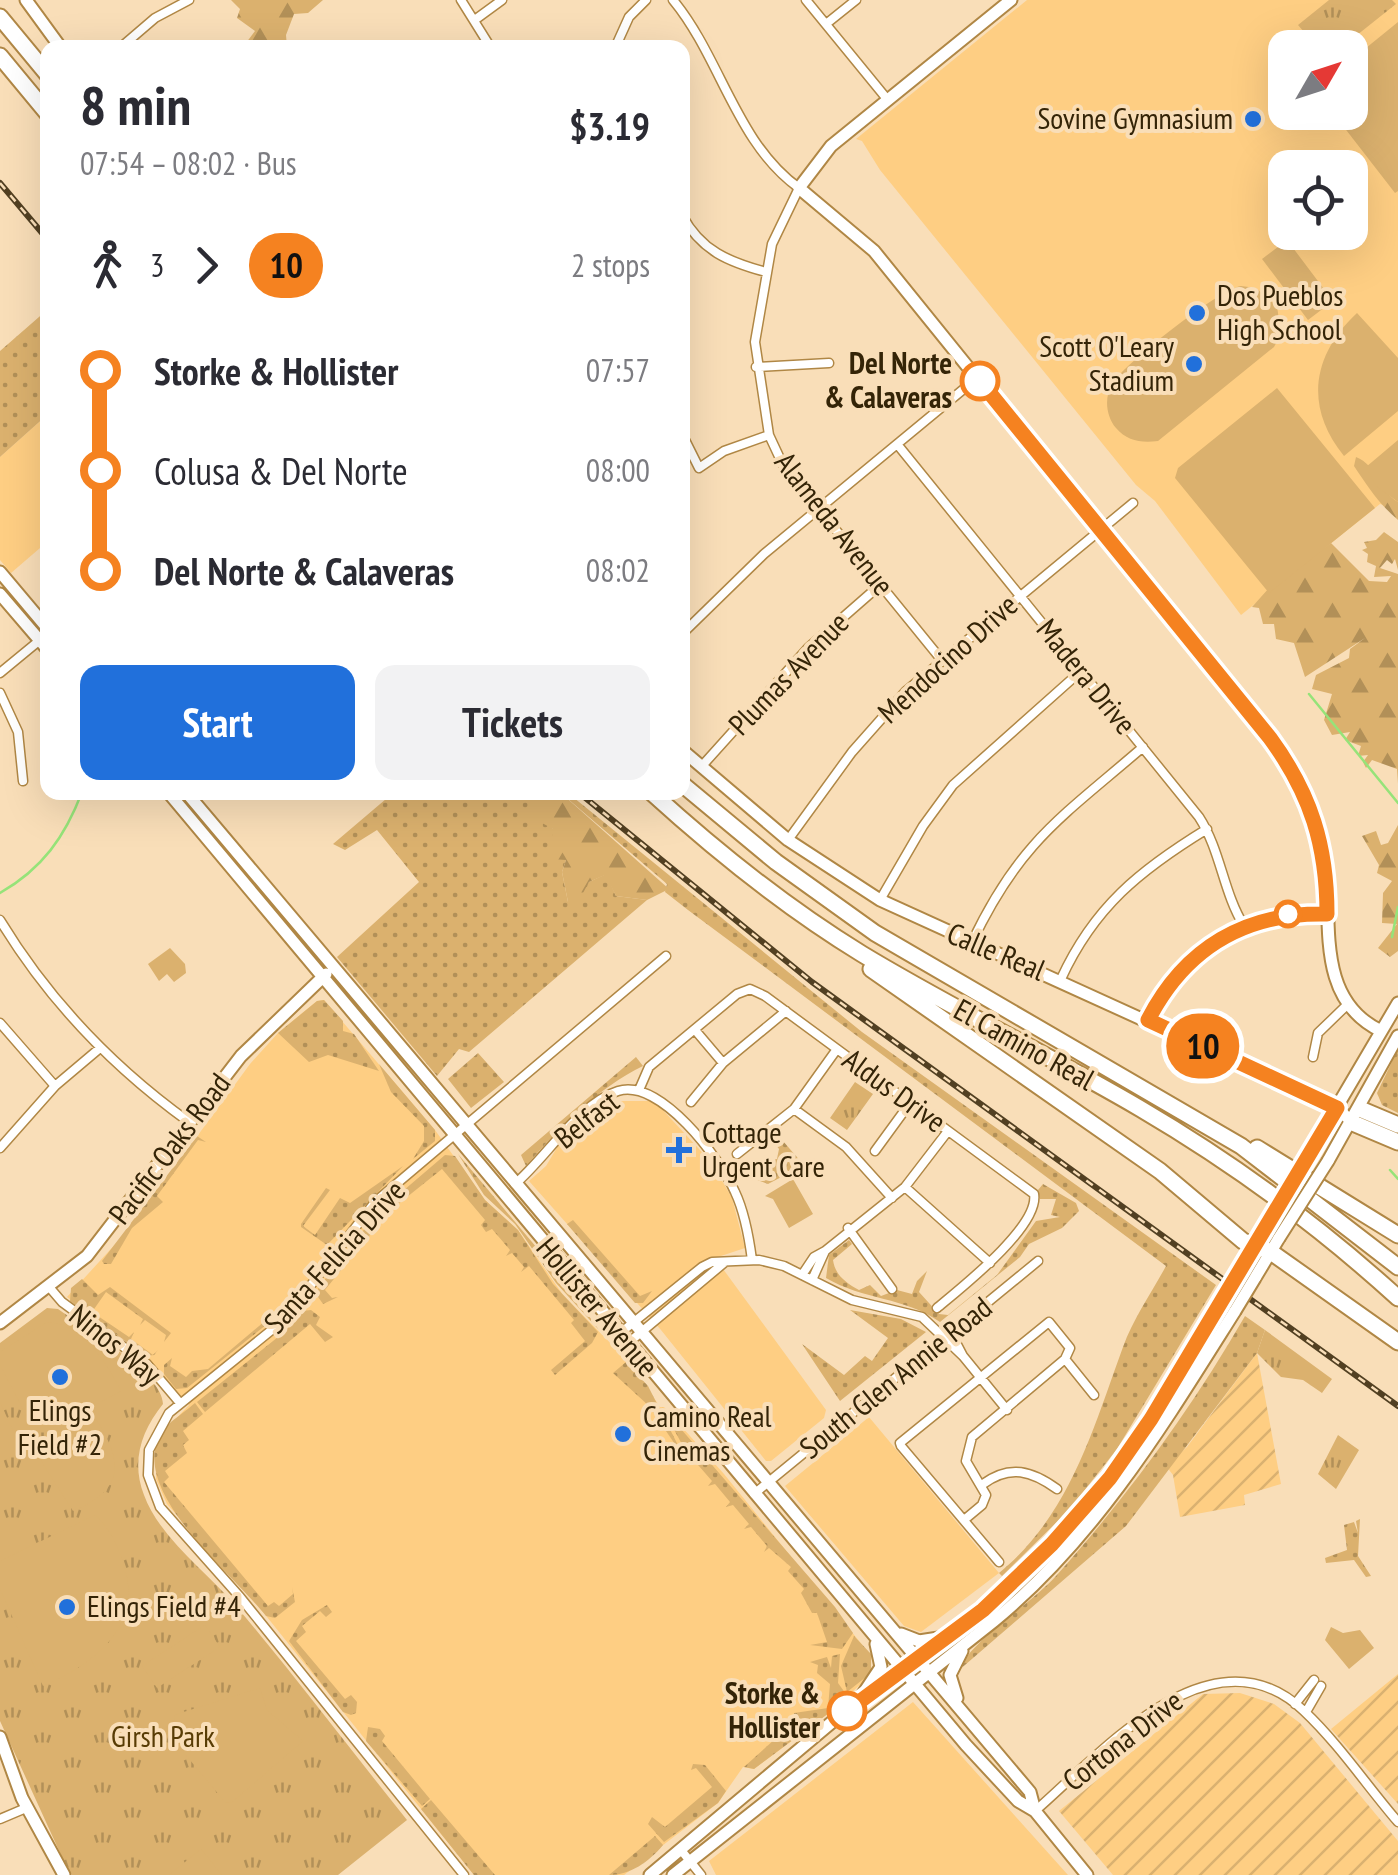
<!DOCTYPE html>
<meta charset="utf-8">
<style>
:root{--surface:#fff;--page:#f2f2f3;--text:#2b2b33;--muted:#7c7c81;--accent:#2170db}
body{margin:0;font-family:"PT Sans Narrow",sans-serif;background:var(--page);color:var(--text);height:100vh;display:flex;flex-direction:column;font-size:38px;white-space:nowrap}
*{box-sizing:border-box;margin:0}
p{font-size:32px;color:var(--muted)}
.icon{flex:none;width:55px;height:55px;fill:none;stroke:currentColor;stroke-width:2;stroke-linecap:round;stroke-linejoin:round}
.map{position:relative;flex:1;overflow:hidden}
.panel{position:absolute;left:40px;top:40px;width:650px;height:760px;display:flex;flex-direction:column;background:var(--surface);border-radius:20px;box-shadow:0 10px 40px #0002}
.panel>*{flex:none}
.badge{padding:0 20px;border-radius:32px;font-size:35px;line-height:65px}
.needle{width:65px;rotate:51deg}
.controls{position:absolute;left:1268px;top:30px;display:grid;gap:20px}
.controls a{display:grid;place-items:center;width:100px;height:100px;border-radius:20px;background:var(--surface);box-shadow:0 10px 40px #0002;font-size:50px}
.map>.badge{position:absolute;translate:-50% -50%;box-shadow:0 0 0 5px #fff}
.legs{display:flex;align-items:center;gap:15px;height:110px;padding:0 40px;font-size:32px}
.legs p{margin-inline-start:auto}
.overview{display:flex;align-items:center;justify-content:space-between;height:170px;padding:0 40px}
h1{font-size:55px;font-weight:600;line-height:75px}
.action{display:flex;gap:20px;margin-top:auto;padding:20px 40px}
.action a{flex:1;height:115px;border-radius:20px;background:var(--accent);color:#fff;font-size:40px;font-weight:600;line-height:115px;text-align:center}
.action a+a{background:var(--page);color:var(--text)}
ul{padding:0 40px;list-style:none}
li{display:flex;align-items:center;gap:35px;height:100px;font-size:38px}
li i{display:grid;place-items:center;width:15px;height:100%;margin:0 12px;background:currentColor}
li i::after{content:'';width:25px;height:25px;margin:-12px;border:8px solid;border-radius:50%;background:var(--surface)}
li p{margin-inline-start:auto}
li:first-child i{background:linear-gradient(#0000 50%,currentColor 0)}
li:last-child i{background:linear-gradient(currentColor 50%,#0000 0)}
.map>svg:first-child{display:block}
.built{fill:#fece83;fill-rule:evenodd}
.industrial{fill:url(#industrial-furrows)}
.grass{fill:url(#grass-dots)}
.forest{fill:url(#forest-firs)}
.park{fill:url(#park-tufts)}
.pitch{fill:#dbb16e}
.lines{fill:none;stroke-linecap:round;stroke-linejoin:round}
.stream{stroke:#96e379;stroke-width:2.5}
.street-casing{stroke:#b08745;stroke-width:11}
.secondary-casing{stroke:#b08745;stroke-width:15}
.highway-casing{stroke:#b08745;stroke-width:19}
.street{stroke:#fff;stroke-width:8}
.secondary{stroke:#fff;stroke-width:11}
.highway{stroke:#fff;stroke-width:15}
.rail-casing{stroke:#524022;stroke-width:6}
.rail{stroke:#f9deb8;stroke-width:2.5;stroke-dasharray:8;stroke-linecap:butt}
.secondary-bridge-casing{stroke:#b08745;stroke-width:15;stroke-linecap:butt}
.secondary-bridge{stroke:#fff;stroke-width:11}
.line-1-casing{stroke:#fff;stroke-width:22}
.line-1{stroke:#f58220;stroke-width:15}
.poi-dot{fill:#2170db;stroke:#f9deb8;stroke-width:4}
.stop-1-dot{fill:#fff;stroke:#f58220;stroke-width:5}
.labels{text-anchor:middle;stroke-width:8;stroke-linejoin:round;paint-order:stroke}
.poi-label{font-size:30px;fill:#342407;stroke:#f9deb8;text-anchor:start}
.stop-label{font-size:30px;font-weight:bold;fill:#342407;stroke:#f9deb8;text-anchor:end}
.street-label{font-size:30px;fill:#342407;stroke:#f9deb8}
.park-label{font-size:30px;fill:#583c05;stroke:#f9deb8}
</style>
<div class="map">
<svg width="1398" height="1875" viewBox="0 0 1398 1875">
<defs>
<pattern id="industrial-furrows" width="10" height="10" patternUnits="userSpaceOnUse" patternTransform="scale(2.5)"><rect width="10" height="10" fill="#fece83"/><path d="M-1 1l2-2M0 10L10 0M9 11l2-2" fill="none" stroke="#dab170"/></pattern>
<pattern id="grass-dots" width="8" height="8" patternUnits="userSpaceOnUse" patternTransform="scale(2.5)"><rect width="8" height="8" fill="#dbb16e"/><path d="M2 2h.1M6 6h.1" fill="none" stroke="#b29058" stroke-width="1.8" stroke-linecap="round"/></pattern>
<pattern id="forest-firs" width="22" height="20" patternUnits="userSpaceOnUse" patternTransform="scale(2.5)"><rect width="22" height="20" fill="#dbb16e"/><path d="M5 1l3.5 6h-7zM16 11l3.5 6h-7z" fill="#b29058"/></pattern>
<pattern id="park-tufts" width="24" height="20" patternUnits="userSpaceOnUse" patternTransform="scale(2.5)"><rect width="24" height="20" fill="#dbb16e"/><path d="M3 7l-1-3M5 7V3M7 7l1-3M15 17l-1-3M17 17v-4M19 17l1-3" fill="none" stroke="#b29058"/></pattern>
</defs>
<rect width="100%" height="100%" fill="#f9deb8"/>
<path class="built" d="M1027,0H1398V510L1380,504L1241,615L1155,501L1136,485L880,170L862,141L856,139ZM1285,48H1350V112H1285ZM1285,168H1350V232H1285Z
M47,415V542L11,573L0,560V457Z
M324,1000L435,1130L485,1200L518,1230L563,1295L632,1365L660,1407H664L724,1474L872,1657L865,1680L833,1710L754,1769L743,1767L718,1803L624,1875H474L263,1612L167,1504L156,1479V1452L165,1430L189,1405L146,1356L67,1297L130,1228L250,1064L278,1033L317,1001Z
M607,1101H650L660,1107L712,1163L732,1198L745,1248L715,1258L826,1410L824,1418L771,1461H766L661,1330L529,1181L546,1166L561,1141Z
M869,1417L999,1573L921,1632L904,1626L785,1486Z
M913,1702L1068,1875H716L709,1861Z"/>
<path class="industrial" d="M1257,1353L1281,1484L1244,1495L1245,1505L1180,1517L1173,1475L1166,1466L1187,1447Z
M1398,1674V1804L1331,1729Z
M1240,1693L1274,1704L1300,1723L1398,1841V1875H1113L1059,1811L1203,1694Z"/>
<path class="grass" d="M47,310V415L0,457V351Z
M393,793H529L553,829L566,860L562,872L568,902L589,882L606,874L616,896L647,900L469,1052L459,1049L437,1076L337,957L419,882L377,830L345,850L333,844Z
M561,793H568L862,1032L1216,1285L1117,1449L1069,1510L1002,1576L999,1573C1070,1515 1093,1429 1123,1347C1133,1319 1152,1292 1166,1266L688,910L665,892L667,884Z
M324,1000L343,1021V1031L354,1034L379,1071L328,1055L309,1062L278,1033L317,1001Z
M1398,1049V1113L1382,1105L1377,1093Z
M478,1053L504,1082L471,1108L448,1079Z
M636,1057L643,1066C598,1088 559,1127 526,1166L521,1155Z
M379,1064L435,1130V1141L413,1159L424,1141V1126L391,1092Z
M776,1133L809,1171L800,1175L791,1172L768,1184L752,1178L743,1167L777,1159L779,1149L770,1137Z
M197,1136L206,1142L198,1140L157,1196L163,1202L132,1228L111,1264H104L102,1261Z
M458,1154L558,1273L599,1330L556,1283L515,1224L484,1195Z
M445,1155L455,1156L485,1200L518,1230L553,1284L598,1332L592,1343L555,1375L551,1370L585,1341L571,1323L574,1320L529,1266L521,1272L524,1267L512,1253L506,1256L510,1250L492,1229L486,1232L481,1225L485,1220L442,1169L382,1217L383,1208Z
M403,1166L327,1245L301,1227V1224L326,1188L330,1190L303,1226L315,1235L340,1198L350,1203Z
M1043,1184L1076,1203L1079,1211L1062,1228L1029,1244L1020,1257L940,1322C905,1297 863,1300 826,1278L829,1255L849,1240L852,1244L833,1260C835,1275 846,1283 859,1290L870,1285L881,1296L897,1290L912,1294L917,1281L927,1271L919,1292L939,1314L948,1315L997,1275L1036,1221L1060,1217L1051,1215L1056,1199H1040L1038,1190Z
M573,1220L640,1296L652,1291L643,1303H635L567,1224Z
M366,1227L372,1228L368,1240L356,1244L358,1249L325,1290L332,1298L338,1297L323,1304L316,1294L319,1287Z
M82,1279L98,1295L110,1287L171,1333L164,1342L166,1335L145,1320L140,1325L143,1319L106,1292L92,1312L129,1337L134,1332L131,1339L153,1355L158,1350L154,1355L146,1356L70,1301L71,1288Z
M284,1305L276,1317L187,1388L176,1389L164,1374V1365L172,1358L170,1366L186,1377L192,1371L208,1369Z
M311,1310L320,1317L316,1325L333,1337L325,1342L310,1324L205,1412L197,1402L283,1333L302,1311Z
M850,1310L901,1319L926,1332L840,1401L802,1344L844,1375L865,1356L872,1361L888,1338Z
M1245,1316L1265,1330L1257,1353L1126,1526L958,1671C972,1639 1030,1605 1056,1576C1127,1497 1192,1408 1245,1316Z
M626,1362L648,1386L685,1459L649,1406L613,1373Z
M195,1403L203,1414L183,1431L189,1440L183,1445L187,1453L165,1471L169,1477L164,1482L268,1606L274,1602L279,1606L293,1594L292,1587L295,1602L275,1618L266,1616C234,1574 110,1478 171,1422C177,1417 187,1410 195,1403Z
M662,1407L835,1607L853,1633L842,1649L810,1645L827,1642L817,1613H812L801,1593L804,1589L788,1571L791,1567L769,1548L764,1552L767,1546L751,1527L744,1529L749,1524L733,1505L726,1507L730,1502L715,1484L708,1486L712,1481L685,1450Z
M1360,1519L1358,1556L1371,1576L1366,1577L1354,1560L1326,1563L1325,1558L1347,1550L1344,1525L1354,1522L1358,1533L1356,1521Z
M327,1605L332,1612L326,1617L320,1611L302,1626L306,1632L296,1641L345,1699L351,1695L357,1702L356,1713L351,1715L343,1712L289,1641L302,1620Z
M854,1636L871,1654V1673L847,1692L841,1666Z
M840,1654L838,1683L846,1694L833,1710L754,1769L744,1767L796,1720L794,1713L828,1708L830,1684L817,1673L818,1665L810,1662L827,1657L831,1668L832,1656Z
M368,1727L380,1729L385,1736L382,1741L430,1799L422,1806L366,1741Z
M693,1764L705,1765L726,1791L718,1803L664,1842L648,1824L652,1817L665,1827L712,1787L696,1768L691,1770Z
M431,1800L495,1875H474L421,1809Z
M655,1836L663,1845C649,1862 630,1875 609,1875Z"/>
<path class="forest" d="M323,0L308,13L294,14L286,35L287,47H243L255,31L237,18L240,9L231,0Z
M1356,457C1377,465 1379,491 1398,502V520C1379,504 1368,487 1354,466Z
M1384,532L1398,542V570L1395,559L1392,564L1387,560L1380,568L1398,574V784L1397,769L1372,760L1366,768L1363,762L1368,755L1358,756L1361,746L1345,740L1350,732L1332,735L1324,720L1332,694L1312,689L1316,675L1349,658L1350,649L1365,638L1305,677L1294,643L1276,639L1274,624H1263L1259,608L1252,607L1269,588L1331,543L1369,581L1387,582L1391,576L1374,577L1376,566L1367,562L1368,554L1362,550L1367,548L1364,542L1376,540Z
M529,793H561L669,889L647,900L616,896L605,875L589,882L578,902H568L562,872L566,860L552,859L553,829L531,817L535,804Z
M1398,825V951L1390,957L1378,948L1397,924L1382,923L1383,893L1392,881L1377,873L1379,865L1362,836L1376,831L1381,845L1388,843Z"/>
<path class="park" d="M1329,0H1392L1396,4L1342,47H1317L1298,25Z
M855,1082L873,1094L847,1130L830,1118Z
M47,1308L58,1309C83,1327 163,1373 163,1404C141,1431 131,1462 144,1495C159,1537 207,1572 236,1606C295,1676 350,1749 407,1820L338,1875H72L61,1855L0,1721V1343Z
M1265,1330L1332,1379L1322,1393L1303,1380L1281,1377L1257,1353Z
M1338,1435L1359,1450L1336,1489L1318,1474Z"/>
<path class="pitch" d="M1398,22V191L1395,193L1333,113L1350,112V61Z
M1287,240L1333,301L1308,320L1262,259Z
M1241,286L1256,288L1277,306L1281,334L1274,347L1158,441C1141,443 1127,441 1116,428C1106,416 1104,398 1112,384C1125,363 1218,290 1241,286Z
M1357,313L1398,358V411L1344,456C1304,407 1312,355 1357,313Z
M1277,388L1375,508L1269,593L1175,478L1178,468Z
M1398,440V502L1376,486L1366,467Z
M170,948L185,964L186,973L174,982L167,974L159,981L148,964Z
M793,1179L813,1214L789,1228L773,1199L765,1196Z
M47,1322C81,1323 107,1363 121,1391L45,1432L34,1430L0,1365V1352Z
M0,1402L19,1444L16,1455L0,1462Z
M96,1419C125,1464 123,1490 73,1511L41,1461L44,1450Z
M95,1515C109,1527 117,1544 123,1562C145,1625 95,1664 43,1686L0,1589V1561Z
M205,1625L220,1647L157,1688L142,1666Z
M1331,1627L1343,1633L1360,1630L1374,1648L1349,1669L1325,1640Z
M260,1688L267,1710L303,1741L231,1803L225,1802L164,1729L175,1720L174,1715Z
M201,1849L222,1875H169Z"/>
<g class="lines">
<path class="stream" d="M1309,694L1398,803
M0,893C42,869 65,837 82,792
M1392,937L1398,907
M1390,1170L1398,1179"/>
<defs>
<path id="street" d="M461,0L491,48
M673,0C721,58 736,143 799,188L772,244L755,342L769,435L783,465L940,658
M806,0L887,99
M476,19L502,0
M826,24L856,0
M120,48L155,18L189,0
M615,48L629,17L646,0
M682,215C701,251 729,262 766,272
M756,367L829,363
M682,434L699,468L724,451L769,435
M897,444L1199,817C1221,851 1223,892 1244,926
M682,634L764,554L977,378
M0,673L40,640
M0,693L18,732L23,781
M701,767L808,648L880,585
M788,840L852,752L906,691L1133,503
M880,900L923,826L953,785L1081,671
M0,920C48,999 114,1068 189,1122
M972,942C1020,841 1062,817 1143,747
M1061,979C1094,907 1140,870 1207,829
M1147,1020C1187,947 1244,912 1327,914
M0,1023L55,1086
M695,1030L723,1063
M1313,1057L1318,1033L1348,1004
M639,1090L649,1067L737,994L750,989L765,996L1034,1194C1040,1226 961,1288 937,1308
M691,1102L723,1063L786,1011
M794,1109L846,1147L892,1198
M0,1148L55,1086L100,1048
M875,1151L910,1103
M737,1154L794,1109L837,1049
M515,1184C546,1158 579,1103 618,1091C660,1078 720,1158 735,1192C745,1213 749,1237 752,1260
M905,1187L990,1263
M848,1228L892,1289
M825,1251L905,1187L948,1131
M802,1275L814,1257L825,1251L812,1280
M50,1288L62,1302L147,1364L180,1403
M619,1334L702,1267L712,1262L759,1260L784,1266L852,1300L922,1317L963,1356L951,1333
M627,1344L725,1262
M963,1356L1007,1410
M1065,1359L1094,1395
M983,1484C1010,1464 1032,1471 1057,1489
M754,1494L1038,1261
M964,1520L982,1505L986,1495L966,1461L972,1437L1065,1359L1070,1348L1049,1322L900,1443L901,1446L999,1562
M1295,1704L1314,1680
M1306,1712L1321,1686
M1035,1811C1103,1752 1212,1624 1304,1711C1339,1744 1367,1786 1398,1822
M0,1819L26,1808
M681,1850L701,1875
M464,1875L240,1597L160,1507L148,1475L149,1450L169,1413L284,1320L375,1202L666,956"/>
<path id="secondary" d="M26,0L61,48
M1011,0L831,146L799,188L874,251L1288,763C1307,791 1320,824 1325,857C1333,918 1313,998 1381,1031
M0,572L48,629
M0,594L48,650
M682,750L788,840L880,900L1337,1108L1353,1123
M168,792L966,1745L1018,1801L1035,1811
M186,792L1030,1792L1035,1811L1087,1875
M1312,1149L1398,1003
M1328,1161L1398,1036
M1242,1267L1265,1227
M1255,1278L1279,1238
M0,1323L87,1256L241,1056L326,974
M901,1634L919,1641L945,1637
M863,1694L881,1667L876,1644
M957,1698L950,1675L962,1651
M0,1737L22,1798L64,1875
M650,1875L838,1717L983,1610L1052,1544L1127,1455L1221,1301
M673,1875L994,1621C1097,1536 1165,1422 1235,1311"/>
<path id="highway" d="M0,17L48,75
M0,56L48,114
M682,784L776,862L875,933L1241,1146L1398,1267
M651,792C717,852 785,907 862,954C953,1009 1049,1055 1141,1109C1233,1163 1319,1226 1398,1298
M871,969L1160,1171L1243,1241L1271,1252L1398,1342
M1360,1109L1398,1125
M1353,1123L1398,1142
M1257,1148L1398,1235"/>
</defs>
<use href="#street" class="street-casing"/>
<use href="#secondary" class="secondary-casing"/>
<use href="#highway" class="highway-casing"/>
<use href="#street" class="street"/>
<use href="#secondary" class="secondary"/>
<use href="#highway" class="highway"/>
<defs>
<path id="rail" d="M0,183L48,240
M578,792L812,982L1398,1406"/>
</defs>
<use href="#rail" class="rail-casing"/>
<use href="#rail" class="rail"/>
<defs>
<path id="secondary-bridge" d="M1265,1227L1312,1149
M1279,1238L1328,1161
M1221,1301L1242,1267
M1235,1311L1255,1278"/>
</defs>
<use href="#secondary-bridge" class="secondary-bridge-casing"/>
<use href="#secondary-bridge" class="secondary-bridge"/>
</g>
<g class="lines">
<defs>
<path id="line-1" d="M847,1711L983,1610L1052,1544L1110,1478L1151,1419L1337,1108L1148,1020C1185,948 1246,912 1327,914C1327,846 1311,794 1270,738L980,381"/>
</defs>
<use href="#line-1" class="line-1-casing"/>
<use href="#line-1" class="line-1"/>
</g>
<g class="poi-dot">
<circle cx="1253" cy="119" r="10"/>
<circle cx="1197" cy="313" r="10"/>
<circle cx="1194" cy="364" r="10"/>
<path d="M674 1135h10v10h10v10h-10v10h-10v-10h-10v-10h10z"/>
<circle cx="60" cy="1377" r="10"/>
<circle cx="623" cy="1434" r="10"/>
<circle cx="67" cy="1607" r="10"/>
</g>
<g class="stop-1-dot">
<circle cx="980" cy="381" r="18"/>
<circle cx="1288" cy="914" r="12"/>
<circle cx="847" cy="1711" r="18"/>
</g>
<g class="labels">
<g class="poi-label">
<text x="1233" y="129" text-anchor="end">Sovine Gymnasium</text>
<text x="1217" y="306">Dos Pueblos<tspan x="1217" dy="34">High School</tspan></text>
<text x="1174" y="357" text-anchor="end">Scott O'Leary<tspan x="1174" dy="34">Stadium</tspan></text>
<text x="702" y="1143">Cottage<tspan x="702" dy="34">Urgent Care</tspan></text>
<text x="60" y="1421" text-anchor="middle">Elings<tspan x="60" dy="34">Field #2</tspan></text>
<text x="643" y="1427">Camino Real<tspan x="643" dy="34">Cinemas</tspan></text>
<text x="87" y="1617">Elings Field #4</text>
</g>
<g class="stop-label">
<text x="952" y="374">Del Norte<tspan x="952" dy="34">&amp; Calaveras</tspan></text>
<text x="820" y="1704">Storke &amp;<tspan x="820" dy="34">Hollister</tspan></text>
</g>
<g class="street-label">
<text transform="translate(834 524) rotate(52)" y="10">Alameda Avenue</text>
<text transform="translate(948 659) rotate(-42)" y="10">Mendocino Drive</text>
<text transform="translate(789 674) rotate(-46)" y="10">Plumas Avenue</text>
<text transform="translate(1086 677) rotate(51)" y="10">Madera Drive</text>
<text transform="translate(996 952) rotate(23)" y="10">Calle Real</text>
<text transform="translate(1024 1045) rotate(29)" y="10">El Camino Real</text>
<text transform="translate(894 1091) rotate(36)" y="10">Aldus Drive</text>
<text transform="translate(587 1120) rotate(-38)" y="10">Belfast</text>
<text transform="translate(170 1149) rotate(-53)" y="10">Pacific Oaks Road</text>
<text transform="translate(335 1257) rotate(-48)" y="10">Santa Felicia Drive</text>
<text transform="translate(597 1307) rotate(50)" y="10">Hollister Avenue</text>
<text transform="translate(115 1345) rotate(39)" y="10">Ninos Way</text>
<text transform="translate(896 1378) rotate(-39)" y="10">South Glen Annie Road</text>
<text transform="translate(1123 1741) rotate(-38)" y="10">Cortona Drive</text>
</g>
<g class="park-label">
<text x="163" y="1747">Girsh Park</text>
</g>
</g>
</svg>
<div class="controls">
<a><svg class="needle" viewBox="-14 -14 28 28"><path d="M0-13l5 13h-10z" fill="#e53935"/><path d="M0 13l5-13h-10z" fill="#7c7c81"/></svg></a>
<a><svg class="icon" aria-label="locate" viewBox="0 0 24 24"><circle cx="12" cy="12" r="6"/><path d="M12 2v4M12 18v4M2 12h4M18 12h4"/></svg></a>
</div>
<b class="badge" style="left:1203px;top:1046px;background:#f58220;color:#111">10</b>
<section class="panel">
<div class="overview"><div><h1>8 min</h1><p>07:54 – 08:02 · Bus</p></div><b>$3.19</b></div>
<div class="legs"><svg class="icon" aria-label="walk" viewBox="0 0 24 24"><circle cx="13" cy="4" r="2"/><path d="M13 8l-2 6 4 7M11 14l-3 7M7 12l3-4h3l4 4"/></svg>3<svg class="icon" aria-label="forward" viewBox="0 0 24 24"><path d="M9 5l7 7-7 7"/></svg><b class="badge" style="background:#f58220;color:#111">10</b><p>2 stops</p></div>
<ul>
<li><i style="color:#f58220"></i><b>Storke &amp; Hollister</b><p>07:57</p></li>
<li><i style="color:#f58220"></i><span>Colusa &amp; Del Norte</span><p>08:00</p></li>
<li><i style="color:#f58220"></i><b>Del Norte &amp; Calaveras</b><p>08:02</p></li>
</ul>
<div class="action"><a>Start</a><a>Tickets</a></div>
</section>
</div>
